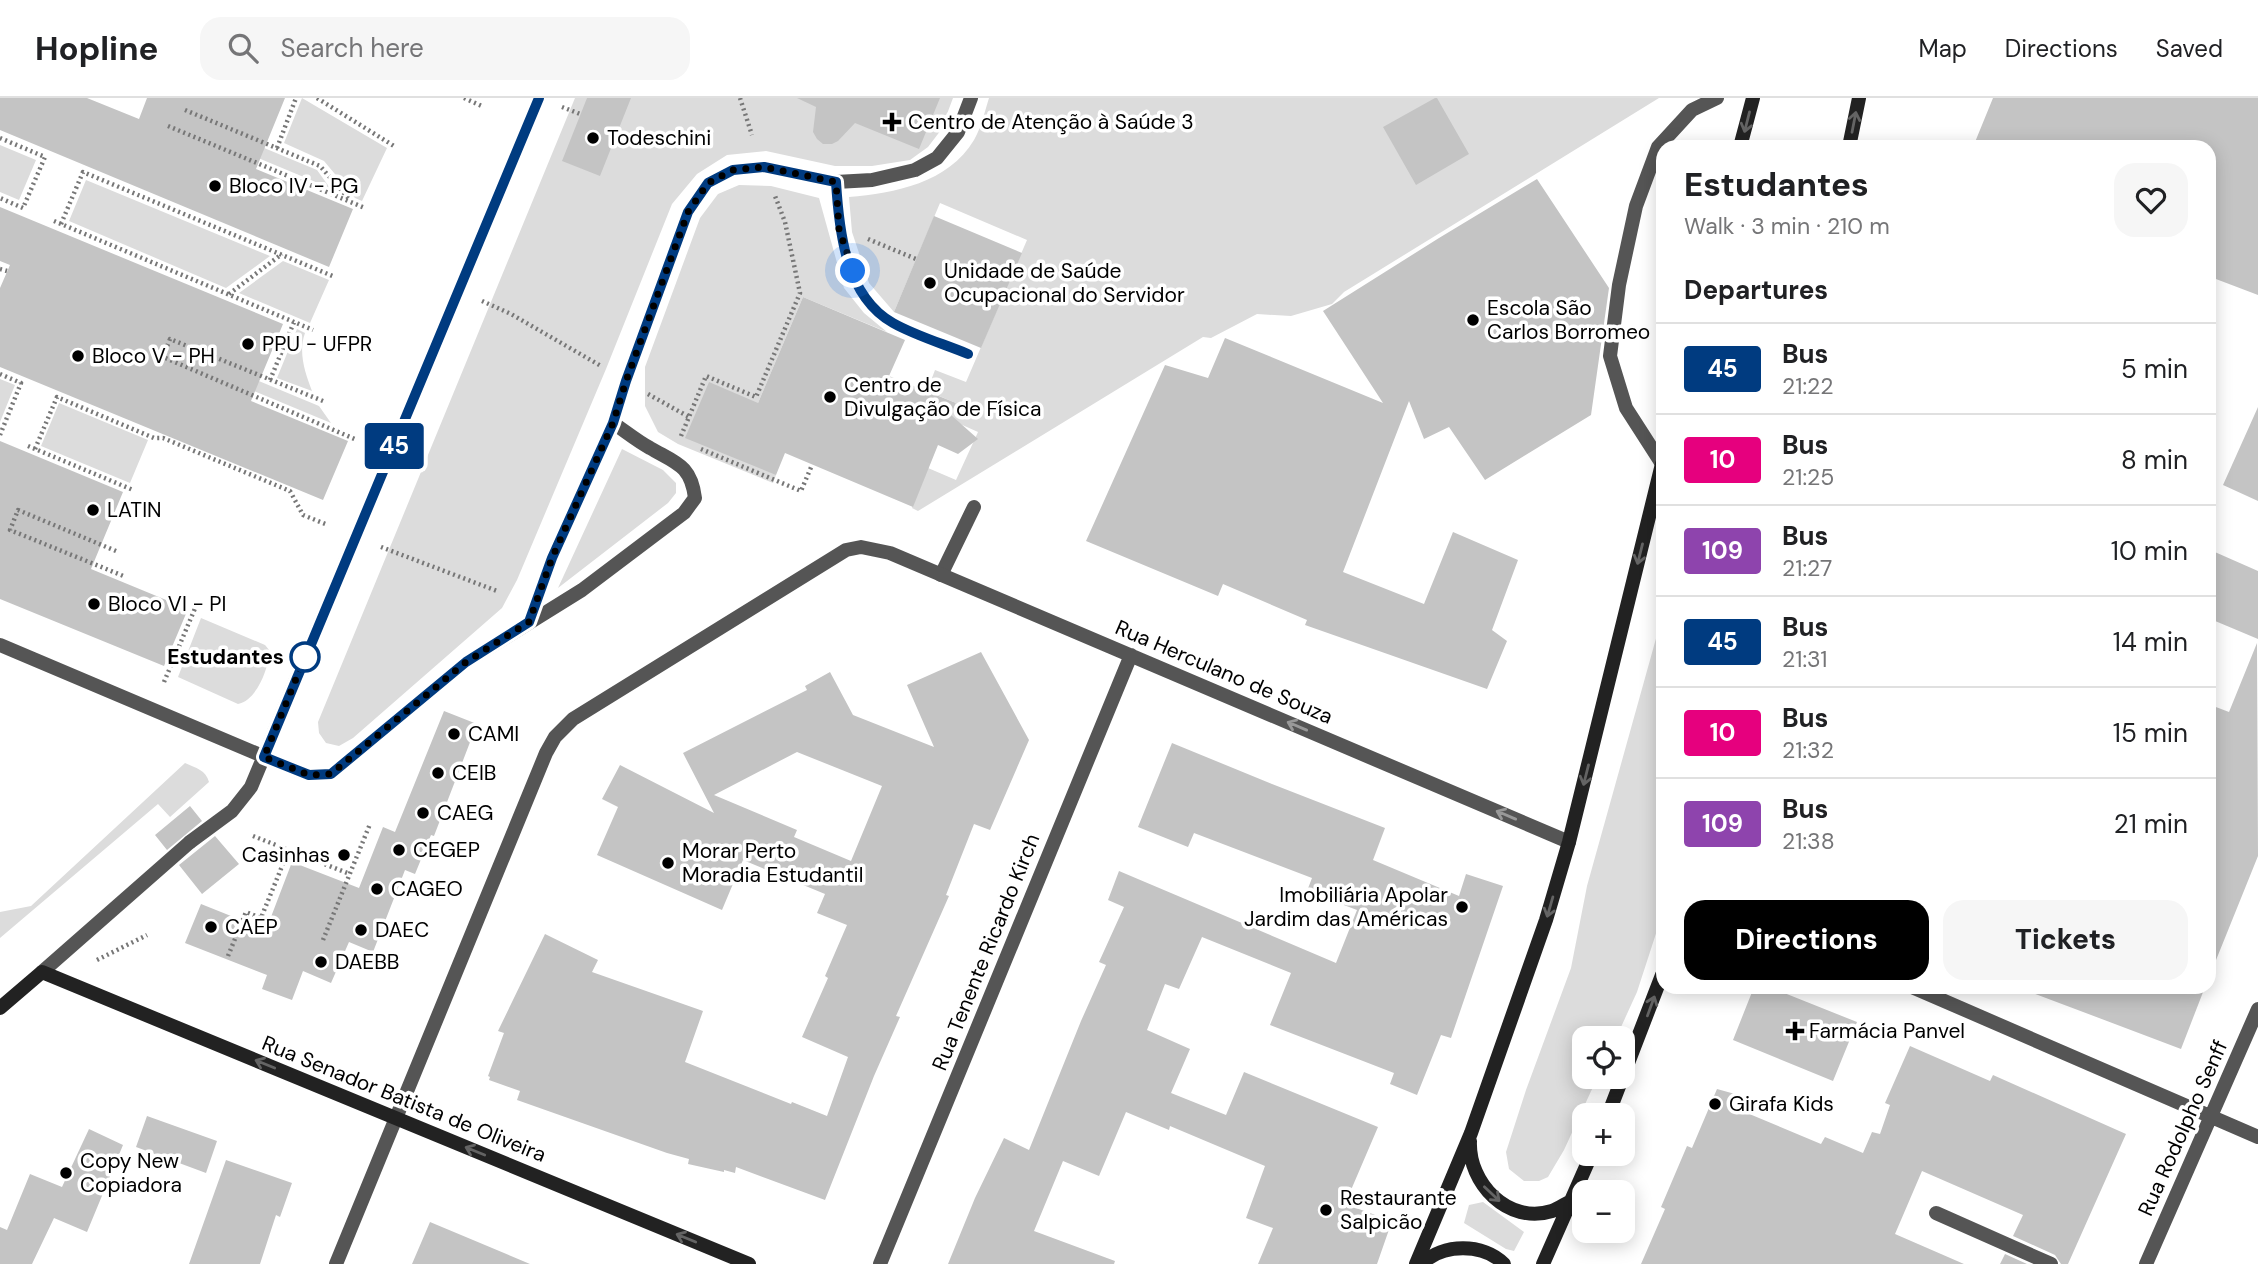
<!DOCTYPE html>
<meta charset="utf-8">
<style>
:root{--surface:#fff;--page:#f6f6f6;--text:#202124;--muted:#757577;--line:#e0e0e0;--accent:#000}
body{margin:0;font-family:"DM Sans",sans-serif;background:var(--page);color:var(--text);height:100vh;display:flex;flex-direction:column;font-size:26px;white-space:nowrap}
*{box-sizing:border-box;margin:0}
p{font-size:23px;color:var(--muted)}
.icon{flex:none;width:38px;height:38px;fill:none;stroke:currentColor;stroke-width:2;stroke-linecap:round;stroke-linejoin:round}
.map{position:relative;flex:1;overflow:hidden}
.side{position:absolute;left:1656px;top:42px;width:560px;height:854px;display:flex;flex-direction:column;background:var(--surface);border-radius:21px;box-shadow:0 4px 18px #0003}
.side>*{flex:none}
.badge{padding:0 14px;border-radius:5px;font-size:24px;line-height:46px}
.fabs{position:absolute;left:1572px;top:928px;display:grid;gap:14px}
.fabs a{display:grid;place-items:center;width:63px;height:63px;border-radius:14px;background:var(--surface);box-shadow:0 4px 18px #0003;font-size:35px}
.you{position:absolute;width:35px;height:35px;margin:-18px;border:5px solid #fff;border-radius:50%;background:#1a73e8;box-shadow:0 0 0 10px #1a73e833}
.map>.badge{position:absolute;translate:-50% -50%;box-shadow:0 0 0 4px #fff}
h2{padding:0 28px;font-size:26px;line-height:63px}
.round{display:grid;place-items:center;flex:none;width:74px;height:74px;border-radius:21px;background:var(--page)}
.head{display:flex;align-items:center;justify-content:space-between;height:119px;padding:0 28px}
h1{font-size:33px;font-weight:800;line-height:52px}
.button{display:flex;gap:14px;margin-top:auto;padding:14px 28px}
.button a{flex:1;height:80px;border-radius:21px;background:var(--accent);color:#fff;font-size:28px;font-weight:800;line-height:80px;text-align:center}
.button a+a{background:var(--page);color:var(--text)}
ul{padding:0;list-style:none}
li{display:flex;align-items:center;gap:21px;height:91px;padding:0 28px;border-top:2px solid var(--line)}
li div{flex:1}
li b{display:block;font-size:26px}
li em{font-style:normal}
li .badge{min-width:77px;font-weight:700;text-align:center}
header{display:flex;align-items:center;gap:42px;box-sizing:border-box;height:98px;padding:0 35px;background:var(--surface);border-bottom:2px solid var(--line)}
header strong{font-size:33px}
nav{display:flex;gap:38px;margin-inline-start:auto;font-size:24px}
.search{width:490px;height:63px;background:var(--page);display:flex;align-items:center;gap:18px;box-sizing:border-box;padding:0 24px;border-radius:21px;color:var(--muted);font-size:26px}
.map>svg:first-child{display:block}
.green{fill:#dcdcdc}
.building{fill:#c4c4c4;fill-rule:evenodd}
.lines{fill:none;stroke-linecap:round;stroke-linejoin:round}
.path{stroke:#777;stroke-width:4.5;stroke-dasharray:2 3.5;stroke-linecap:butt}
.lane{stroke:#555;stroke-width:14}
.street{stroke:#555;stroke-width:14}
.secondary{stroke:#222;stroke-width:14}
.oneway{stroke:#646464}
.oneway2{stroke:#999}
.line-casing{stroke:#fff;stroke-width:16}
.line{stroke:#003b80;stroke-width:10}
.walk{stroke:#000;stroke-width:7;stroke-dasharray:0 12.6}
.poi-dot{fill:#000;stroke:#fff;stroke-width:2.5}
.stop-dot{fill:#fff;stroke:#003b80;stroke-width:3.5}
.labels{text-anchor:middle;stroke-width:7;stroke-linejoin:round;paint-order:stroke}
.poi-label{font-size:21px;fill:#000;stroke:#fff;text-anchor:start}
.stop-label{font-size:21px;font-weight:bold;fill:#000;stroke:#fff;text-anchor:end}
.street-label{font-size:21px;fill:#000;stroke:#fff}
</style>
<header>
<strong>Hopline</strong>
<div class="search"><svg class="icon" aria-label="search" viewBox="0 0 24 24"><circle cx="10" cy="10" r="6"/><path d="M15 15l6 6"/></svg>Search here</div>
<nav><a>Map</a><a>Directions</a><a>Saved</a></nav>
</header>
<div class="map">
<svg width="2258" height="1166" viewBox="0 0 2258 1166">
<rect width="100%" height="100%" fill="#fff"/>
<path class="green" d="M302,0L387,50L362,103L355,100L324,63L284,45Z
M575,0H953L941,32L928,49L910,62L872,68H835L766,53L727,57L697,76L672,106L606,271L517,482L502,510L353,640L339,648L326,645L319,635L318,624Z
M989,0H1659L1344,194L1332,206L1291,218L1257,216L1211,240L1203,239L918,413L912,410L928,370L956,382L978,334L949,321L956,305L927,293L935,272L966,284L1027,142L940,105L894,214L869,185L852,134L849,99C895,95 948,85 974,42C981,30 985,13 989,0Z
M182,16L317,72L330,90L170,23Z
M0,47L36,62L19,102L0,94Z
M86,82L270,158L226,190L69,123Z
M739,87L771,88L819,100L844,190L864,215L887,234L803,199L758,305L776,377L773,385L678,346L658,334L645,308V269L700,120L718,96Z
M283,163L329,182L310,225L239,195Z
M297,231L305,235C298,254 305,275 312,293L277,280Z
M175,248L319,308L331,325L170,258Z
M0,281L15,287L0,324Z
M59,305L148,342L130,385L41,348Z
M622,351L663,372L676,385V395L668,405L558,490Z
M1662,519V817L1637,894L1616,940H1584V978H1598L1564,1052L1548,1079L1539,1083H1524L1509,1071L1506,1054L1526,992L1571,870L1587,788Z
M201,520L265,547L270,553C268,571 257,602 238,606L178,579Z
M185,665C196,670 206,672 209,684L170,719L158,706L0,840V814L31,808Z
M1483,1104L1524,1134L1514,1153L1506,1151L1464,1125L1469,1107Z"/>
<path class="building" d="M0,0H87L139,21L147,0H285L256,71L353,111L329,169L0,32Z
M587,0H631L600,78L562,63Z
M797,0H940L919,51L855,25L838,43L832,46H823L817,41L813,34L816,9Z
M1435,0H1437L1469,56L1416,87L1383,29Z
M1993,0H2258V197L2208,178V49H1973Z
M1537,81L1609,190L1591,317L1485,382L1449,329L1424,341L1409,303L1343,474L1424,506L1453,434L1518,462L1492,532L1507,543L1487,591L1305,527L1307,522L1223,486L1218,498L1086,443L1165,267L1208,280L1225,240L1383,305L1323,213L1439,140Z
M0,109L283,226L251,303L348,343L323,402L0,269V190L10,167L0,163Z
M934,118L1022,155L981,250L894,214Z
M803,199L905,242L889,278L956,305L951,317L978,341L958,356L938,347L913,409L785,355L776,377L685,340L709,284L758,305Z
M2258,309V403L2223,387Z
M0,343L123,394L91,471L188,511L164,568L0,501Z
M2208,451L2258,473V541L2208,520Z
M2257,545L2258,758L2210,877L2208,606L2229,614Z
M981,554L1029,642L990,732L974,726L946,797L949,798L896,918L900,919L874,978L825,1102L736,1069L735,1075L724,1072V1074L688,1066L689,1061L667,1055L517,1002L520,993L489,982L490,979L488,978L504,935L498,933L545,836L598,862L592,874L703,913L685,964L791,1006L792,1004L827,1018L848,959L802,939L828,880L825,878L847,827L817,815L825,796L743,762L722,812L597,757L618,709L602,701L620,667L714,715L683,655L807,592L805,588L830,574L853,617L934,649L907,587ZM797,654L882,688L851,763L794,739L797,732L714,697Z
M444,613L477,626L434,738L431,737L415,776L405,772L373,854L349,844L331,885L303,873L292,902L262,891L267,877L185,845L201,806L266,832L292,764L359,790L383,729L395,734Z
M1172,645L1272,686L1385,730L1373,762L1459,798L1466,776L1503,788L1451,940L1441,937L1417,997L1390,986L1394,975L1270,927L1291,875L1202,839L1179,891L1165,886L1147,932L1190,951L1171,995L1226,1017L1244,974L1378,1029L1345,1106L1392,1123L1377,1166H1258L1273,1130L1246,1120L1265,1068L1170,1028L1169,1032L1126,1014L1099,1078L1063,1063L1034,1133L1115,1163L1114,1166H948L975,1100L1004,1040L1029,1052L1081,923L1106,867L1099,864L1124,809L1108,802L1119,773L1336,865L1357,812L1307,793L1312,780L1194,735L1188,749L1138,729Z
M190,708L202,723L167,752L155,737Z
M215,738L239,766L202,796L179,767Z
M1754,889H1769L1857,924L1833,983L1733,942Z
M2026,889H2205L2181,951L2025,892Z
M1910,948L1990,983L1993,977L2126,1036L2068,1166H2061L2055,1157L2013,1138L2023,1117L1922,1073L1895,1136L1964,1166H1641L1665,1111L1661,1109L1687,1048L1692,1050L1717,991L1753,1001L1747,1015L1821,1046L1825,1039L1863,1055L1872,1034L1880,1036L1890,1007L1885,1005Z
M147,1018L217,1043L206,1075L136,1049Z
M89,1031L123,1047L87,1134L54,1120L32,1166H0V1129L7,1132L30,1076L62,1089Z
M226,1062L292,1085L280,1119L276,1117L260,1166H189Z
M430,1124L530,1166H412Z
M2005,1156L2027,1166H2000Z"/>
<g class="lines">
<path class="path" d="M317,0L394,48
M464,0L484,9
M740,0L752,37
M562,9L580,16
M185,12L320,68L350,102
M168,28L365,110
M0,40L45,59L23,110L0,100
M277,50L296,0
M54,123L313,232
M61,126L83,74L335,179
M868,141L916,161
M0,171L7,173
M229,196L282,156
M482,203L511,216L601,268
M0,276L21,285L0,337
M270,282L294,224
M648,296L689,319
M323,303L170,241L163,259L357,342
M681,338L706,278L756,299L800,195L785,124L775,98
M28,348L133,392
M35,351L57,299L154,340H163L290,393L303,417L328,427
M701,351L801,393L812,367
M381,449L497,493
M116,453L18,412L10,432L126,479
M164,584L196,508
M253,738L350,776
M323,842L370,726
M228,858L246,814L261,820L289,751
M97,862L147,837"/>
<path class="lane" d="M836,84C840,132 845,198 893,225C916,238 944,246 968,256
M1662,366L1626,310L1610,258L1619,187L1636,108L1658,49L1692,12L1717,0
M941,477L974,409
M529,524L552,460L613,325L626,283L688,114L708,85L733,72L764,69L836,84L872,82L915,72L937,60L958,34L971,0
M0,547L298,673L309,677L331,676L466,564L582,492L684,415L695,400C691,367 676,365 650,350C637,343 625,333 613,325
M190,744L232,713L251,689L539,0
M1936,1115L2051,1166"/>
<path class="street" d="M42,874L190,744
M1912,889L2258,1039
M336,1166L546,655L555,639L573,621L846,452L861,449L890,455L1569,744
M880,1166L1131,557
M2146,1166L2258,911"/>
<path class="secondary" d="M1740,49L1753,0
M1849,49L1859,0
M0,910L42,874L749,1166
M1608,1017L1662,877
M1470,1043C1468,1085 1508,1127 1552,1113C1558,1111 1565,1106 1571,1103
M1416,1166L1471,1035L1546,822L1569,744L1662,366
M1422,1166C1442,1145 1484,1145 1504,1166
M1543,1166L1592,1055"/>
</g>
<defs><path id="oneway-shaft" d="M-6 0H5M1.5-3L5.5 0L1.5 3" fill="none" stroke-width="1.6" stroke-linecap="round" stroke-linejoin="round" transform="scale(1.75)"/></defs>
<g class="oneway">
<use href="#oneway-shaft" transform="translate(1747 24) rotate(104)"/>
<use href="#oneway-shaft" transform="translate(1854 24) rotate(-79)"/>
<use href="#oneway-shaft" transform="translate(1640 456) rotate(104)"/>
<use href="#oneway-shaft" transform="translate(1586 677) rotate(104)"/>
<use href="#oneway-shaft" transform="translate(1550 809) rotate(106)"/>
<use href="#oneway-shaft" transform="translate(1651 908) rotate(-70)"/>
<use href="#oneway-shaft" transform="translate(265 966) rotate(-158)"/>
<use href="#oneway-shaft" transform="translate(475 1053) rotate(-158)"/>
<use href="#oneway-shaft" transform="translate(1492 1096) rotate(43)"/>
<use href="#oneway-shaft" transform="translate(686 1140) rotate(-158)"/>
</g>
<g class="oneway2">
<use href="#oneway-shaft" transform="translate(1297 628) rotate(-157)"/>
<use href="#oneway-shaft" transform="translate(1506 717) rotate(-157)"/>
</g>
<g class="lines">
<defs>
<path id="line" d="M539,0L264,659L309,677L331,676L466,564L529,524L552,460L613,325L626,283L688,114L708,85L733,72L764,69L836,84C839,132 845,198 893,225C916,238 944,246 968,256"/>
</defs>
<use href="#line" class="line-casing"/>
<use href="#line" class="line"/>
<path class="walk" d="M305,559L264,659L309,677L331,676L466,564L529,524L552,460L613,325L626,283L688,114L708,85L733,72L764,69L836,84L839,131L853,173"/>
</g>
<g class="poi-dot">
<path d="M888.5 13.5h7v7h7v7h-7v7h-7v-7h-7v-7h7z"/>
<circle cx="593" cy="40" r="7"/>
<circle cx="215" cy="88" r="7"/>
<circle cx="930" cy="185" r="7"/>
<circle cx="1473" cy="222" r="7"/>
<circle cx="248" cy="246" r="7"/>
<circle cx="78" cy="258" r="7"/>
<circle cx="830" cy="299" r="7"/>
<circle cx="93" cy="412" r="7"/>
<circle cx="94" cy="506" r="7"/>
<circle cx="454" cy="636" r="7"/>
<circle cx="438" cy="675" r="7"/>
<circle cx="423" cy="715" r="7"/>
<circle cx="399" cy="752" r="7"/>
<circle cx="344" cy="757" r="7"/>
<circle cx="668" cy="765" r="7"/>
<circle cx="377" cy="791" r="7"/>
<circle cx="1462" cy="809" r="7"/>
<circle cx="211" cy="829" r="7"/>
<circle cx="361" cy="832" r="7"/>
<circle cx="321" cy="864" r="7"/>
<path d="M1791.5 922.5h7v7h7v7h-7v7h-7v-7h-7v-7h7z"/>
<circle cx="1715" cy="1006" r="7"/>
<circle cx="66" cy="1075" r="7"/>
<circle cx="1326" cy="1112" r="7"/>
</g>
<circle class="stop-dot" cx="305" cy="559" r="14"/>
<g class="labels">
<g class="poi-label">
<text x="908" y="31">Centro de Atenção à Saúde 3</text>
<text x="607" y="47">Todeschini</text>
<text x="229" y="95">Bloco IV - PG</text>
<text x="944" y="180">Unidade de Saúde<tspan x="944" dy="24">Ocupacional do Servidor</tspan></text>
<text x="1487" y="217">Escola São<tspan x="1487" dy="24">Carlos Borromeo</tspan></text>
<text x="262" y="253">PPU - UFPR</text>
<text x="92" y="265">Bloco V - PH</text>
<text x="844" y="294">Centro de<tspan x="844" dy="24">Divulgação de Física</tspan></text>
<text x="107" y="419">LATIN</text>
<text x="108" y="513">Bloco VI - PI</text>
<text x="468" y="643">CAMI</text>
<text x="452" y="682">CEIB</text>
<text x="437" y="722">CAEG</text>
<text x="413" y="759">CEGEP</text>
<text x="682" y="760">Morar Perto<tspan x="682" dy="24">Moradia Estudantil</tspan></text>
<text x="330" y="764" text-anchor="end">Casinhas</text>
<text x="391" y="798">CAGEO</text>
<text x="1448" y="804" text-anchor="end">Imobiliária Apolar<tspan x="1448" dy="24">Jardim das Américas</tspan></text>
<text x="225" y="836">CAEP</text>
<text x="375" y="839">DAEC</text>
<text x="335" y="871">DAEBB</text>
<text x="1809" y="940">Farmácia Panvel</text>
<text x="1729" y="1013">Girafa Kids</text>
<text x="80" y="1070">Copy New<tspan x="80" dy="24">Copiadora</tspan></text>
<text x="1340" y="1107">Restaurante<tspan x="1340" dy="24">Salpicão</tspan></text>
</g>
<g class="stop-label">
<text x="284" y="566">Estudantes</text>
</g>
<g class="street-label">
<text transform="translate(1224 574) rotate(23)" y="7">Rua Herculano de Souza</text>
<text transform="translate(986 854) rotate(-68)" y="7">Rua Tenente Ricardo Kirch</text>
<text transform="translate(404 1001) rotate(22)" y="7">Rua Senador Batista de Oliveira</text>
<text transform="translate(2183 1030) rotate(-66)" y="7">Rua Rodolpho Senff</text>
</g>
</g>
</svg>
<div class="fabs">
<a><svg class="icon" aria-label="locate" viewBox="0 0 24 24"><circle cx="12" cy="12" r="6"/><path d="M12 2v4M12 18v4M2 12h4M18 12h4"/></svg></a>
<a>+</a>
<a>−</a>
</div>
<div class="you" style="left:853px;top:173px"></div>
<b class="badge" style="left:394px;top:348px;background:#003b80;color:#fff">45</b>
<section class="side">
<div class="head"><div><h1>Estudantes</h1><p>Walk · 3 min · 210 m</p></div><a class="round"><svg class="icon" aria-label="heart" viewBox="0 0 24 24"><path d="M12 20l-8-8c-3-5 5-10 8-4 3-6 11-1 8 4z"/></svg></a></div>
<h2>Departures</h2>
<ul>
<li><span class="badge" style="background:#003b80;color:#fff">45</span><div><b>Bus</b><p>21:22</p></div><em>5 min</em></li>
<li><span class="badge" style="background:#e6007e;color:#fff">10</span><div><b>Bus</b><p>21:25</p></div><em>8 min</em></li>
<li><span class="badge" style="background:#8e44ad;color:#fff">109</span><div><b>Bus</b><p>21:27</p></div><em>10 min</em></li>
<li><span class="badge" style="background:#003b80;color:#fff">45</span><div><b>Bus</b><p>21:31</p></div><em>14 min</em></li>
<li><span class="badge" style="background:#e6007e;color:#fff">10</span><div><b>Bus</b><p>21:32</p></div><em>15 min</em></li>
<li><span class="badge" style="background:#8e44ad;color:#fff">109</span><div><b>Bus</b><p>21:38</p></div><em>21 min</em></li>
</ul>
<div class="button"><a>Directions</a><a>Tickets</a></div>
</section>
</div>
